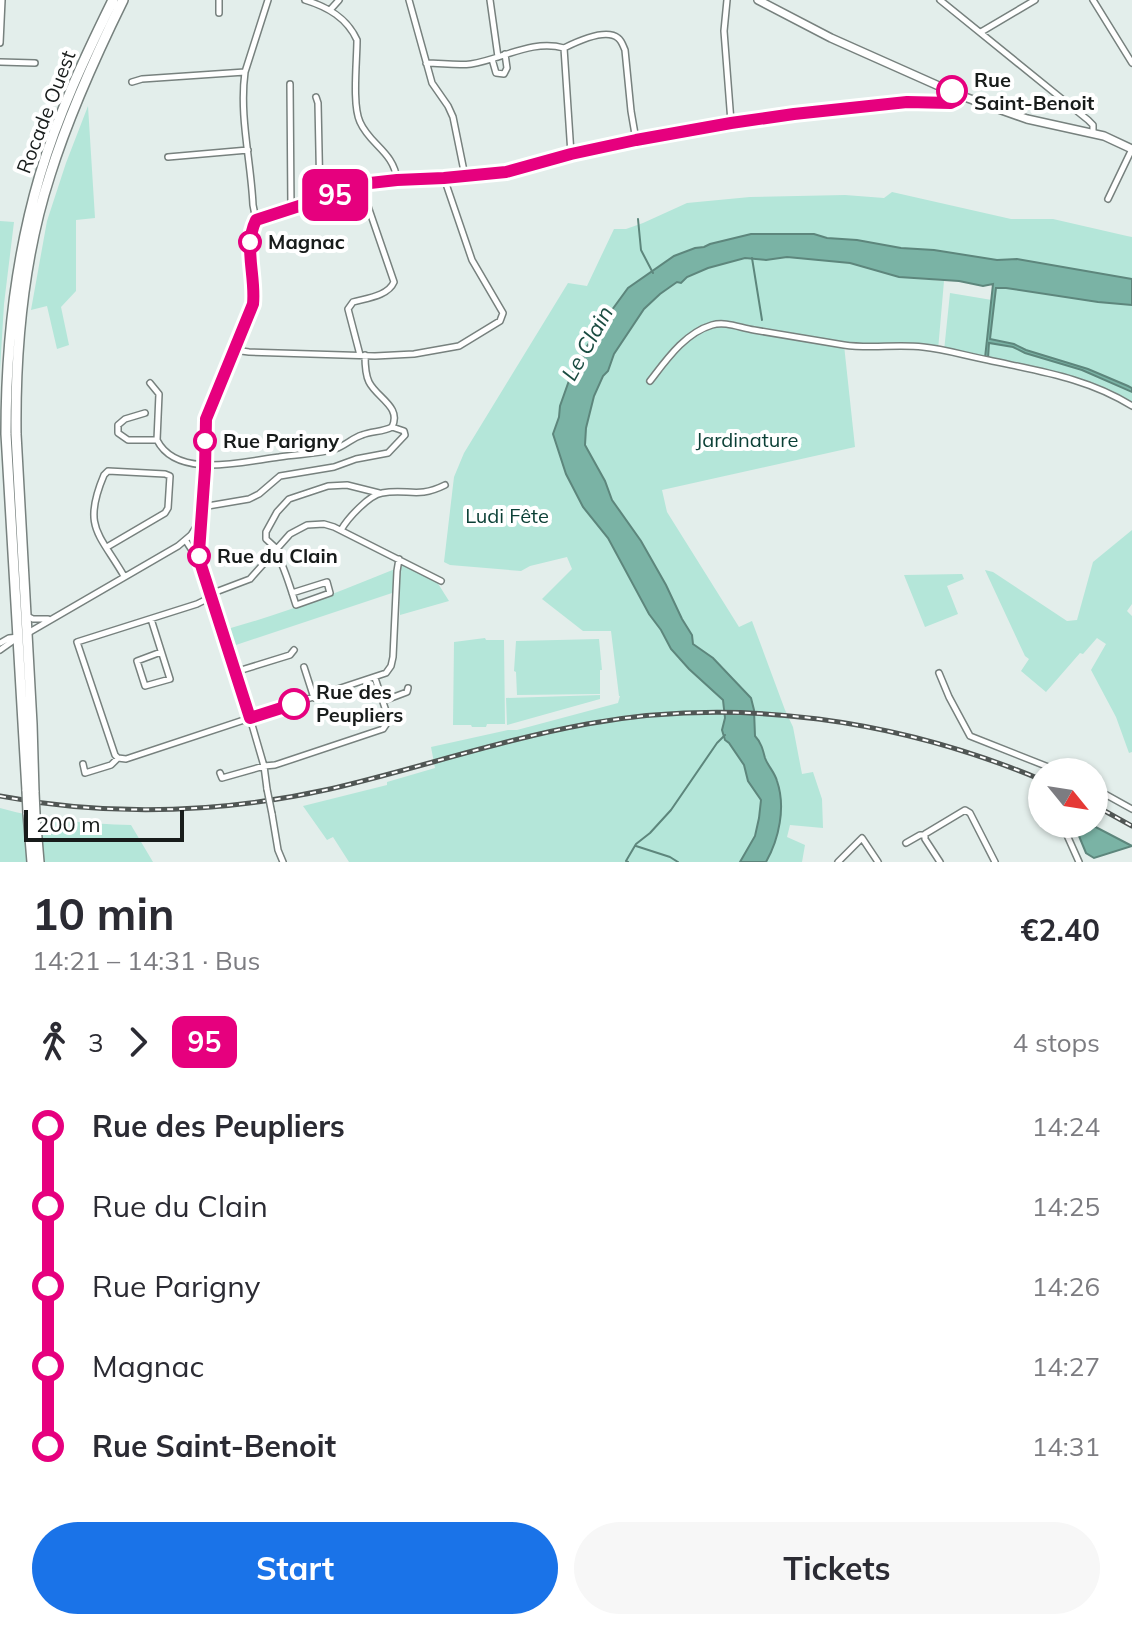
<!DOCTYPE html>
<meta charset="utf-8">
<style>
:root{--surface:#fff;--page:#f7f7f7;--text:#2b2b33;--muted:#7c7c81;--accent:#1a73e8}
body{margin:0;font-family:Mulish,sans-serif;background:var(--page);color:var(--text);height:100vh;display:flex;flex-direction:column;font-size:30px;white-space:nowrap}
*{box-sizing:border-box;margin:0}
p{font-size:26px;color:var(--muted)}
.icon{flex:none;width:44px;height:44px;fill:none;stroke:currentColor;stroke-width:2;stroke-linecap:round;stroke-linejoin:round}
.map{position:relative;height:862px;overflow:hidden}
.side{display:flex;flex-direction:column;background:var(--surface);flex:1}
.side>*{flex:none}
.badge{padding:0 16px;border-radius:12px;font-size:28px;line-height:52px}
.needle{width:52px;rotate:120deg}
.buttons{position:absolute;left:1028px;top:758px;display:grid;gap:16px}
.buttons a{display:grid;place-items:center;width:80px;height:80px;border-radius:50%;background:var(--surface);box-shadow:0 2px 6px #0004;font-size:40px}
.scale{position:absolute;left:24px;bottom:20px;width:160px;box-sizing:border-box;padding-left:8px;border:4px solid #181c1b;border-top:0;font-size:22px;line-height:28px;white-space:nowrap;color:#181c1b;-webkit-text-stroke:6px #fff;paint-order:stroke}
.map>.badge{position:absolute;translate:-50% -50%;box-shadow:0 0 0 4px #fff}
.legs{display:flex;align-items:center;gap:12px;height:88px;padding:0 32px;font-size:26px}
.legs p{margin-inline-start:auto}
.headline{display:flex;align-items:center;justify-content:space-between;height:136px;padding:0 32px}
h1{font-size:44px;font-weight:700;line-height:60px}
.button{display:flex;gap:16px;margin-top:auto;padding:16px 32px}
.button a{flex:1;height:92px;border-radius:48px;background:var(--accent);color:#fff;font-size:32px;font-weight:700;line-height:92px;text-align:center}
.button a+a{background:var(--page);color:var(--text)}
ul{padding:0 32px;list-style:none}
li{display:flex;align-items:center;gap:28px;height:80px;font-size:30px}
li i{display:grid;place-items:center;width:12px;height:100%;margin:0 10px;background:currentColor}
li i::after{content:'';width:20px;height:20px;margin:-10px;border:6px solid;border-radius:50%;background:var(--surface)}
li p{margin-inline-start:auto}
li:first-child i{background:linear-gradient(#0000 50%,currentColor 0)}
li:last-child i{background:linear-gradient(currentColor 50%,#0000 0)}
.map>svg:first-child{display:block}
.green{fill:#b4e6d9}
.water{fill:#7ab3a5;stroke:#5d867c;stroke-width:2}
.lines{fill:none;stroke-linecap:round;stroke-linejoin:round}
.stream{stroke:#5d867c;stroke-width:2}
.minor-casing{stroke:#77817e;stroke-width:8}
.tertiary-casing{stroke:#77817e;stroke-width:10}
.primary-casing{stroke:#77817e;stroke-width:12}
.minor{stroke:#fff;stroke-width:5}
.tertiary{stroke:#fff;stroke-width:7}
.primary{stroke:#fff;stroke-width:9}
.rail-casing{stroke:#505654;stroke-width:5}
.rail{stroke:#fff;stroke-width:2;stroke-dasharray:6;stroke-linecap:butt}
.minor-bridge-casing{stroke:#77817e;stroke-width:8;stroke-linecap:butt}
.primary-bridge-casing{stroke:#77817e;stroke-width:12;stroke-linecap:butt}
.minor-bridge{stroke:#fff;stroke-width:5}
.primary-bridge{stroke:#fff;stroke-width:9}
.line-1-casing{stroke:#fff;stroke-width:18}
.line-1{stroke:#e6007e;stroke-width:12}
.stop-1-dot{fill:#fff;stroke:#e6007e;stroke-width:4}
.labels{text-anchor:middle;stroke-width:8;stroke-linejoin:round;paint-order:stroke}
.stop-label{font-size:20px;font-weight:bold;fill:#181c1b;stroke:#fff;text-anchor:start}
.street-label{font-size:20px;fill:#181c1b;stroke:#fff}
.park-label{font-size:20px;fill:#0a3f35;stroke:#fff}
.water-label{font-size:22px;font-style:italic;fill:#1a4c41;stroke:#fff}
</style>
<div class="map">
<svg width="1132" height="862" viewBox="0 0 1132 862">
<rect width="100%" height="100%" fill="#e3eeeb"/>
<path class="green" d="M88,106L95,218L76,220V291L61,307L69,345L57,349L47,306L31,310L47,221L66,163Z
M892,192L1011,219H1053L1127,236L1132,237V279L1017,259L997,260L934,250L901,248L857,240L827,238L814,234L761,259L766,260L787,257L850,263L899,277L944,281L938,350L844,345L855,447L662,490L667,512L739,627L752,621L785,710L793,727L802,774L813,772L822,799L823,828L790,825L787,837L805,845L802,862H349L333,837L327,840L303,806L387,785V782L435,768L431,747L508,730H517L618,703L620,696H619L611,631H583L542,599L572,569L567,557L530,566L521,571L450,565L444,562L454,477L464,453L568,283L587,286L614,229H626L643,223L687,203L750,197L845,195L884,198Z
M0,221L14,222L4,304L0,370Z
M995,288H1006L1098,302L1132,305V406L1076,380L987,360Z
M950,293L992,300L985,360L944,351Z
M1132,530V604L1127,611L1132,616V752L1129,753L1116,717L1091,670L1106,644L1097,638L1083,654L1080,653L1046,692L1021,671L1029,659L1025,656L985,570L993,572L1067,621L1077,620L1093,562Z
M402,563L437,582L449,601L400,615L399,568Z
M395,569V592L230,647L224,630C282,614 339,592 395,569Z
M962,574L964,579L947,586L958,614L925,627L904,575Z
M485,638L486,640H504L505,724H487L486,727H472L471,725H453L454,642Z
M599,639L602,670H600V694L517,695L516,672L514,671L516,641Z
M600,695V699L507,725L506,698Z
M0,808C43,820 87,824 131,825L153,862H0Z"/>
<path class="water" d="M751,234H814L827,238L857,240L901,248L934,250L997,260L1017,259L1132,279V305L1098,302L1006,288H996L990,339L1014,344L1026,350L1088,369L1128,386L1132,388V392L1082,370L1025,353L1013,347L989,343L988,359L985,358L993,284L983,286L959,281L899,277L850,263L787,257L766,260L745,258L708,268L687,277L681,283L677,282L660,294L644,309L614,354L608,371L603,376L594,396L586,428L585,445L605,481L612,500L641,541L666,585L682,619L692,635L693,644L713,658L751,698L754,710L755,736C761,742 763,750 765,758C768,766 775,773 777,781C786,807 779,839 766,862H740L755,836L759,818L761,800L748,781L744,765L729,743L725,740L722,730L725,718L723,700L689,669L671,649L661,630L649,614L608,538L583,507L566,474L553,434L559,417L560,406L571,375L582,359L584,351L598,329L628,288L674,256L695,248L704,247L710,244Z
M1074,824H1090L1132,846L1094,858L1086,853Z"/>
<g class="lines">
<path class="stream" d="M638,219L641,250L653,273
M752,258L762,320
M636,846L670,857L678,862
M628,862L626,861L636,844L650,833L671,810L717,743L725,735"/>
<defs>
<path id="minor" d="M305,0C328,7 347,18 357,40C357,61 352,105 360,122C370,145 394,152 397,180
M409,0L432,83L448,106L453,117L465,176
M490,0L498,57
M727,0L724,31L731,122
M940,0L1088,120L1093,125V133
M1093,0L1132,63
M330,10L339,0
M219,13V0
M981,32L1035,0
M0,43L2,0
M564,48C576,42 606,28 618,38C622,41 623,46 625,50L631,111L636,140
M492,59L496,73L504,74L507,68L505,54
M0,62L35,63
M426,63C441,63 457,66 471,64C503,59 532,39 564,48L571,154
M132,82L142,79L245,72
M290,84L291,209
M316,97L318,103L320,200
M168,157L248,150
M1108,199L1132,149
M256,220L370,183L397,180L444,178L506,172L571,154L636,140L731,123L794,114L907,102L951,103L957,100L959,95
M256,220L253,205C251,161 239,116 245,72L268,0
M234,350L249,352L375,356L414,354L459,346L500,321L503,313L472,260L444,178
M360,355L348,309L353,302C367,298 388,296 394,282L361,186
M365,355C365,364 365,374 369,382C377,398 402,407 392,427
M650,381C667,359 685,333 712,325C726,321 740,328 754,330C784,335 814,340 844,345C870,349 896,344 923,347C945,349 966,356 988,360C1038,371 1088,378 1132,406
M150,383L159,394L157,440C177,480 245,461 279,457C296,454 319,454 335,449C345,446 352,438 362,435C372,431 383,432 392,427
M145,413L125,419L118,425V433L128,440H157
M202,507L249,499L259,494L280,476L334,467L356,459L388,453L405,435L404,431L392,427
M341,530C348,518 369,495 382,493C408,488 417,499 445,485
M191,535L250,718L264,766L267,789
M186,541L197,558
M107,547L165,513L168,508L170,476L165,474L108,471L104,475C82,527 99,533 124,576
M199,549L201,519
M278,550L266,539V532L277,512L289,499L328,486L347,485L379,493
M276,552C285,568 290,587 296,605L330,593L327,582L292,593
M399,559L397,571L393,657L391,666L386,673L126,759L118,758L115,755L77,642L197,604L209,598L213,593L250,579L290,534L307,525L324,524L334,527L441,581
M27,616L33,619H48
M151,619L170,679L145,686L137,661L161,652
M28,633L178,546L191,535L199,522L202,507L205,469L206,419L253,304L250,236L256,220
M0,643L9,638L19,637
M0,650L17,638
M304,667L314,698
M235,672L290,655L294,650
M939,673L949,697L970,736L1061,772
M383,701L407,692L408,688
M83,764L85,773L111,765L118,758
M220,773L222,778L264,766L275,765L383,729L387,723L388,717L375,678
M1094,788L1132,809
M272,814L278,850L283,862
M1062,824L1079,862
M906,843L920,835H924
M838,862L862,838L878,862
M940,862L925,839V834L965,810L970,813L995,862"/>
<path id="tertiary" d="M758,0L831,38L959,95L1027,119L1104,136L1132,149"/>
<path id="primary" d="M27,791L6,434C6,346 15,260 40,175C58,114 85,57 113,0
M34,792L32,724L16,434C15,346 23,258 50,175C69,114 95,57 123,0
M28,813L32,862
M35,814L39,862"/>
</defs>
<use href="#minor" class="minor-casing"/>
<use href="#tertiary" class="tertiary-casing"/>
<use href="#primary" class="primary-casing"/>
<use href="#minor" class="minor"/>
<use href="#tertiary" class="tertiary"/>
<use href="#primary" class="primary"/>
<defs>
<path id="rail" d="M0,796C109,817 222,813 330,789C416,769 500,740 587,724C740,696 899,720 1042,780
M1094,805L1132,826"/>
</defs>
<use href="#rail" class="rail-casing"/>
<use href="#rail" class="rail"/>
<defs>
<path id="minor-bridge" d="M267,789L272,814"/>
<path id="primary-bridge" d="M27,791L28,813
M34,792L35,814"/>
</defs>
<use href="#minor-bridge" class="minor-bridge-casing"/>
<use href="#primary-bridge" class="primary-bridge-casing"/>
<use href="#minor-bridge" class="minor-bridge"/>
<use href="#primary-bridge" class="primary-bridge"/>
</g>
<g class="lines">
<defs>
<path id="line-1" d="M294,704L250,718L200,562L199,552L205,469L206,419L253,304C256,276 243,247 256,220L370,183L397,180L444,178L506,172L571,154L636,140L731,123L794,114L907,102L951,103L957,100L959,95L952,91"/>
</defs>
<use href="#line-1" class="line-1-casing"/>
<use href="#line-1" class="line-1"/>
</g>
<g class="stop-1-dot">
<circle cx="952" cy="91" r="14"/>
<circle cx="250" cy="242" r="10"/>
<circle cx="205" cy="441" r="10"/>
<circle cx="199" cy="556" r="10"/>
<circle cx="294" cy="704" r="14"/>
</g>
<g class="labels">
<g class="stop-label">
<text x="974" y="87">Rue<tspan x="974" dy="23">Saint-Benoit</tspan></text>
<text x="268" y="249">Magnac</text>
<text x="223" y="448">Rue Parigny</text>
<text x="217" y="563">Rue du Clain</text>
<text x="316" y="699">Rue des<tspan x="316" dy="23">Peupliers</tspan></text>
</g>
<g class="street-label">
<text transform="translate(46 112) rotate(-69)" y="7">Rocade Ouest</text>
</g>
<g class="park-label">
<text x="747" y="447">Jardinature</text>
<text x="507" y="523">Ludi Fête</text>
</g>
<g class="water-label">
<text transform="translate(587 343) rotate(-61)" y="8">Le Clain</text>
</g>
</g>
</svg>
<div class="buttons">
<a><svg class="needle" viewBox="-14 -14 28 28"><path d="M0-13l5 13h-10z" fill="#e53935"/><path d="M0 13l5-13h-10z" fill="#7c7c81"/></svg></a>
</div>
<div class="scale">200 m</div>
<b class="badge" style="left:335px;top:195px;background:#e6007e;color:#fff">95</b>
</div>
<section class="side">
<div class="headline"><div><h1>10 min</h1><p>14:21 – 14:31 · Bus</p></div><b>€2.40</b></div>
<div class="legs"><svg class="icon" aria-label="walk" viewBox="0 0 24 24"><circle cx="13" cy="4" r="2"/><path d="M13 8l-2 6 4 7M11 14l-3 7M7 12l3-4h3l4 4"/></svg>3<svg class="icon" aria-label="forward" viewBox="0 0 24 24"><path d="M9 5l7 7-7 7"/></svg><b class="badge" style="background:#e6007e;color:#fff">95</b><p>4 stops</p></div>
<ul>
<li><i style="color:#e6007e"></i><b>Rue des Peupliers</b><p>14:24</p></li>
<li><i style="color:#e6007e"></i><span>Rue du Clain</span><p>14:25</p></li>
<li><i style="color:#e6007e"></i><span>Rue Parigny</span><p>14:26</p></li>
<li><i style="color:#e6007e"></i><span>Magnac</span><p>14:27</p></li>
<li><i style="color:#e6007e"></i><b>Rue Saint-Benoit</b><p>14:31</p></li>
</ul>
<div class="button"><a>Start</a><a>Tickets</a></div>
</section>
